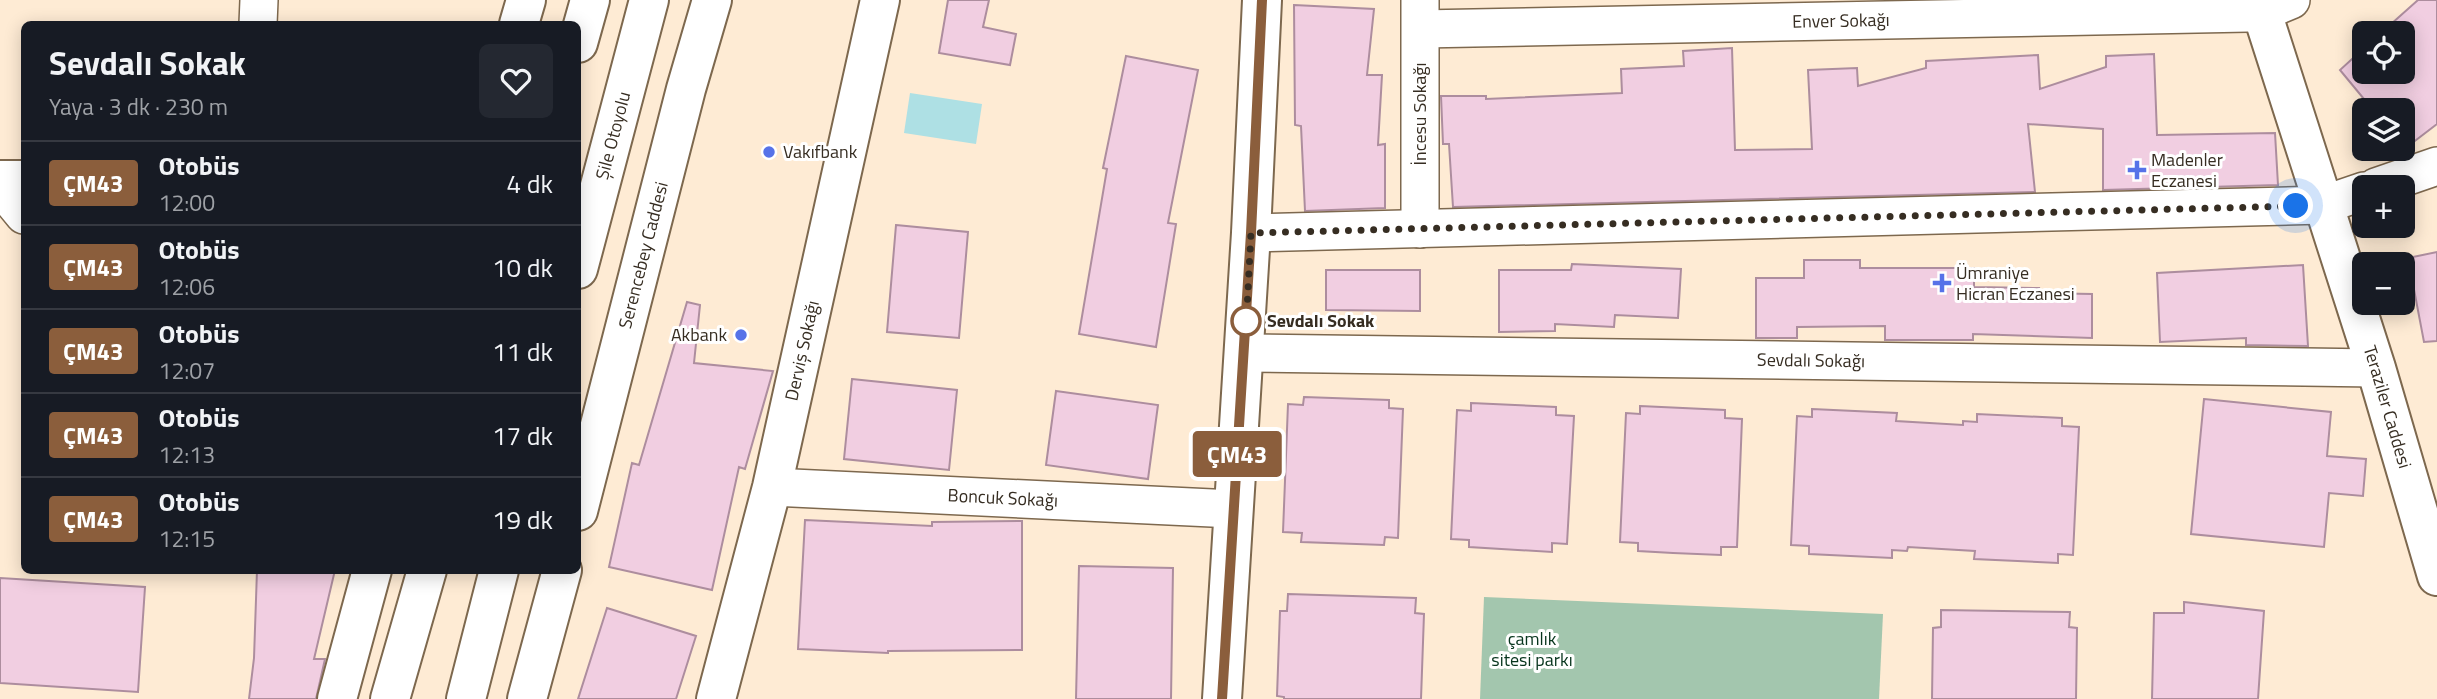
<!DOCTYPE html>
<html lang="tr">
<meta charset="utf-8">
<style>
:root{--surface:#171b24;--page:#242831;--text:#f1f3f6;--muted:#9ea1a6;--line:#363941}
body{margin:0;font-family:"Titillium Web",sans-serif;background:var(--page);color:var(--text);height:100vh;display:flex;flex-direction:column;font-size:26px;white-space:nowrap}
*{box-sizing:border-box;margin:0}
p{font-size:23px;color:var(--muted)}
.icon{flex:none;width:38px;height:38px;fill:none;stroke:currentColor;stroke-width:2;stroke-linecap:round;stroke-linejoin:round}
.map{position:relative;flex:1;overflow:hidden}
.panel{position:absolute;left:21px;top:21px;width:560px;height:553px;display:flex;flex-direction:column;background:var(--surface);border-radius:10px;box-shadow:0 4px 18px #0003}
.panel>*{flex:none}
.badge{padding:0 14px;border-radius:5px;font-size:24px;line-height:46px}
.fabs{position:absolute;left:2352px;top:21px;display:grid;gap:14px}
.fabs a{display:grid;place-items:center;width:63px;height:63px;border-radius:10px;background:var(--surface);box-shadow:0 4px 18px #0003;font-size:35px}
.you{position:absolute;width:35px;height:35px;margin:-18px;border:5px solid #fff;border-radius:50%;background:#1a73e8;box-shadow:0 0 0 10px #1a73e833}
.map>.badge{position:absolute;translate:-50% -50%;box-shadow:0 0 0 4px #fff}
.round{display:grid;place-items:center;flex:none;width:74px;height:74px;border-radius:10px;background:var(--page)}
.head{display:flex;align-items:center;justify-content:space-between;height:119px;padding:0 28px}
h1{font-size:33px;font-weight:700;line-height:52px}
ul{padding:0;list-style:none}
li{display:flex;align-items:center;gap:21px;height:84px;padding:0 28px;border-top:2px solid var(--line)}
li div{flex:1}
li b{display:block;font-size:26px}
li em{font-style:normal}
li .badge{min-width:77px;font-weight:700;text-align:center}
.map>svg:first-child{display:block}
.green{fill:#a3c6ae}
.water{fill:#aee0e4}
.building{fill:#f1cee1;stroke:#ad8d9e;stroke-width:2}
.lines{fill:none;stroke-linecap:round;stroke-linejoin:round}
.street-casing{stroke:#7d684e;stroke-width:40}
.secondary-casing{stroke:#7d684e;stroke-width:42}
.highway-casing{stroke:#7d684e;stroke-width:42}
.street{stroke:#fff;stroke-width:37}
.secondary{stroke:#fff;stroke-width:38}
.highway{stroke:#fff;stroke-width:38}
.line-casing{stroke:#fff;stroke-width:16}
.line{stroke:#8b5e3c;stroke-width:10}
.walk{stroke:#362d22;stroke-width:7;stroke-dasharray:0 12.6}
.poi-dot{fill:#5672e8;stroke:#fff;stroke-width:2.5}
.stop-dot{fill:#fff;stroke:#8b5e3c;stroke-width:3.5}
.labels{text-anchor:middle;stroke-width:6;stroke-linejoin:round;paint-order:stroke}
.street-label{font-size:18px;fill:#362d22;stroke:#fff}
.poi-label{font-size:18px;fill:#362d22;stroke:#fff;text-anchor:start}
.stop-label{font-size:18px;font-weight:bold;fill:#362d22;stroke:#fff;text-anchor:start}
.park-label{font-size:18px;fill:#06341c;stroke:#fff}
</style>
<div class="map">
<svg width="2437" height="699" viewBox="0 0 2437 699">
<rect width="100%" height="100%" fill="#feebd4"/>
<path class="green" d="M1484,597L1883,614L1879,699H1480Z"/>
<path class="water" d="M910,93L982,104L976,144L904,133Z"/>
<path class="building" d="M948,0H989L983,27L1016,34L1010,65L939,53Z
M2418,0H2437V124L2403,150V110H2373L2340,70L2364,48V72H2403V33H2381Z
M1294,5L1374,9L1367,75H1382L1378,145L1385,144V208L1305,211L1301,126L1295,125Z
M1732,48L1735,150L1812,149L1808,70L1857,68L1858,86L1926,68V61L2038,55L2040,89L2106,67V56L2154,54L2157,135L2275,133L2278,185L2103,190V129L2028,124L2035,192L1453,207L1449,144H1443L1441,96H1486V99L1622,93L1621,69L1684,66L1683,51Z
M1126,56L1198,70L1168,223L1176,224L1156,347L1079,334L1107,169L1103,168Z
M896,225L968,232L959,338L887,332Z
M2437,252V341L2424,342L2408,258Z
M1804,260H1860V268H1974V287L2039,288L2038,293L2092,294V338L1973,334V340H1885V326L1797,327V338H1756V278H1804Z
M1572,264L1681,269L1678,318L1615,315L1614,327L1555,324V331L1499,332V270H1571Z
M2303,265L2308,346L2246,345V338L2160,342L2157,273Z
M1326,270H1420V311L1326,310Z
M687,302L700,305L694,363L773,371L745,469L739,467L712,590L609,567L632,463L639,465Z
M852,379L957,390L949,470L844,459Z
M1056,391L1158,405L1148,479L1046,465Z
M1304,397L1389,400V408L1403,409L1398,538L1385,537L1384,545L1301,542L1302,533L1283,532L1288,404L1303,405Z
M2204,399L2331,412L2327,456L2366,459L2363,496L2329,493L2324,547L2191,534Z
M1471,403L1556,407V415L1574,416L1567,544L1552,543V552L1469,547V540L1451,539L1457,410L1471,411Z
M1640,406L1725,410V418L1742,419L1737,547H1721V555L1673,553L1638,551V543L1620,542L1626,413L1640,414Z
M1812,409L1897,413L1896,421L1963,425V421L1977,422V414L2062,418V426L2079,427L2073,555L2058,554V563L1974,559L1975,551L1908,547L1907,551L1892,550V558L1809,554V546L1791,545L1797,416L1812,417Z
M805,520L932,526V522L1022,521V650L888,651V653L798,649Z
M1079,566L1173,568L1171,699H1076Z
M257,570H335L314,659H325L316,699H249L254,658Z
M0,578L145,587L138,692L0,683Z
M1288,594L1416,598L1415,613L1424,614L1421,699H1284V697L1277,696L1280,611H1287Z
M2184,602L2264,611L2258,699H2152L2154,613H2184Z
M607,608L696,636L676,699H578Z
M1941,610L2070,612L2069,627L2077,628L2076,699H1932L1933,628L1941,627Z"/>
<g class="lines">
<defs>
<g id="street">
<path d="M258,24L259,0"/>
<path id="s1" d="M1421,29L2248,13L2262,12L2291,0"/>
<path d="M0,186L24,215"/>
<path d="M2376,187L2437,166"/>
<path d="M1420,229V0"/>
<path d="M1251,233L2323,205L2364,191"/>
<path id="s2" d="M1244,353L2376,368"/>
<path id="s3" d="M772,487L1233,509"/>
</g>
<g id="secondary">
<path id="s4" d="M2258,0L2376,368L2437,576"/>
<path d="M519,24L526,0"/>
<path d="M0,180H24"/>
<path id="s5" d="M578,511L686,89L712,0"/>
<path d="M337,699L372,570"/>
<path d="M527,699L562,570"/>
<path id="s6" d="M716,699L772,487L880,0"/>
<path d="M1222,699L1251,233L1262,0"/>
</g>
<g id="highway">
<path d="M578,43L590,0"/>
<path id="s7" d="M578,269L649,0"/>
<path d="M390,699L427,570"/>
<path d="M466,699L499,570"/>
</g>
</defs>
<use href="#street" class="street-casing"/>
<use href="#secondary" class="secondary-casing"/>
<use href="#highway" class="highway-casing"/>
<use href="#street" class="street"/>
<use href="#secondary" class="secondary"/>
<use href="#highway" class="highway"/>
</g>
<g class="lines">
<defs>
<path id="line" d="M1222,699L1251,233L1262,0"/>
</defs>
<use href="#line" class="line-casing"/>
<use href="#line" class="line"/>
<path class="walk" d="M1246,321V329L1251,233L2296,206"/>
</g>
<g class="poi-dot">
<circle cx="769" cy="152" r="7"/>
<path d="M2133.5 159.5h7v7h7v7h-7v7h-7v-7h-7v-7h7z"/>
<path d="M1938.5 272.5h7v7h7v7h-7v7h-7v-7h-7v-7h7z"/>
<circle cx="741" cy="335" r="7"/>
</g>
<circle class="stop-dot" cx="1246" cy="321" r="14"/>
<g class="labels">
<g class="street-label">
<text dy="6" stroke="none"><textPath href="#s1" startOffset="420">Enver Sokağı</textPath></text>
<text transform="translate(1420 114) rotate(-90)" y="6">İncesu Sokağı</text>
<text dy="6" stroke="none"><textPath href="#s7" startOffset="138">Şile Otoyolu</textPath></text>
<text dy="6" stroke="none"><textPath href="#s5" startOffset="264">Serencebey Caddesi</textPath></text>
<text dy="6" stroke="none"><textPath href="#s6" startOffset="359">Derviş Sokağı</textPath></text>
<text dy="6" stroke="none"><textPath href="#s2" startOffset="567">Sevdalı Sokağı</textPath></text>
<text dy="6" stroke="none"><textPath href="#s4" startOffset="427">Teraziler Caddesi</textPath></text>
<text dy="6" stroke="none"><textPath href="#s3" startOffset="231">Boncuk Sokağı</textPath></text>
</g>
<g class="poi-label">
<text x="783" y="158">Vakıfbank</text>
<text x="2151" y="166">Madenler<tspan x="2151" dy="21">Eczanesi</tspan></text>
<text x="1956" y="279">Ümraniye<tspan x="1956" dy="21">Hicran Eczanesi</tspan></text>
<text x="727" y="341" text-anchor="end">Akbank</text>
</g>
<g class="stop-label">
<text x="1267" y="327">Sevdalı Sokak</text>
</g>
<g class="park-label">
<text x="1532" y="645">çamlık<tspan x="1532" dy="21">sitesi parkı</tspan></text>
</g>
</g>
</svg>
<div class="fabs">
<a><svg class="icon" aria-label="locate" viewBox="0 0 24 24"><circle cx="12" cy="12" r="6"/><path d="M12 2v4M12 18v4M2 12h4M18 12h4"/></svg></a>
<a><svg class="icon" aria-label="layers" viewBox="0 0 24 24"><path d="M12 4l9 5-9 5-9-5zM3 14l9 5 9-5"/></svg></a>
<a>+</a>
<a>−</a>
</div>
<div class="you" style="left:2296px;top:206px"></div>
<b class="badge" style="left:1237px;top:454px;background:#8b5e3c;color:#fff">ÇM43</b>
<section class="panel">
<div class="head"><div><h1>Sevdalı Sokak</h1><p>Yaya · 3 dk · 230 m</p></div><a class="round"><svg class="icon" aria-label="heart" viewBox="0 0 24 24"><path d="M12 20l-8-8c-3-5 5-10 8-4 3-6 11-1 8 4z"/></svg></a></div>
<ul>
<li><span class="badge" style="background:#8b5e3c;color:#fff">ÇM43</span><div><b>Otobüs</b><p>12:00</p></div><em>4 dk</em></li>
<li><span class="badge" style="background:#8b5e3c;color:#fff">ÇM43</span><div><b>Otobüs</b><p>12:06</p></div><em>10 dk</em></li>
<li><span class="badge" style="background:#8b5e3c;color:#fff">ÇM43</span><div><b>Otobüs</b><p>12:07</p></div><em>11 dk</em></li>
<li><span class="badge" style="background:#8b5e3c;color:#fff">ÇM43</span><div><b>Otobüs</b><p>12:13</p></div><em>17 dk</em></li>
<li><span class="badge" style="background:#8b5e3c;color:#fff">ÇM43</span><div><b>Otobüs</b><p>12:15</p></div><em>19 dk</em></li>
</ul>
</section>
</div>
